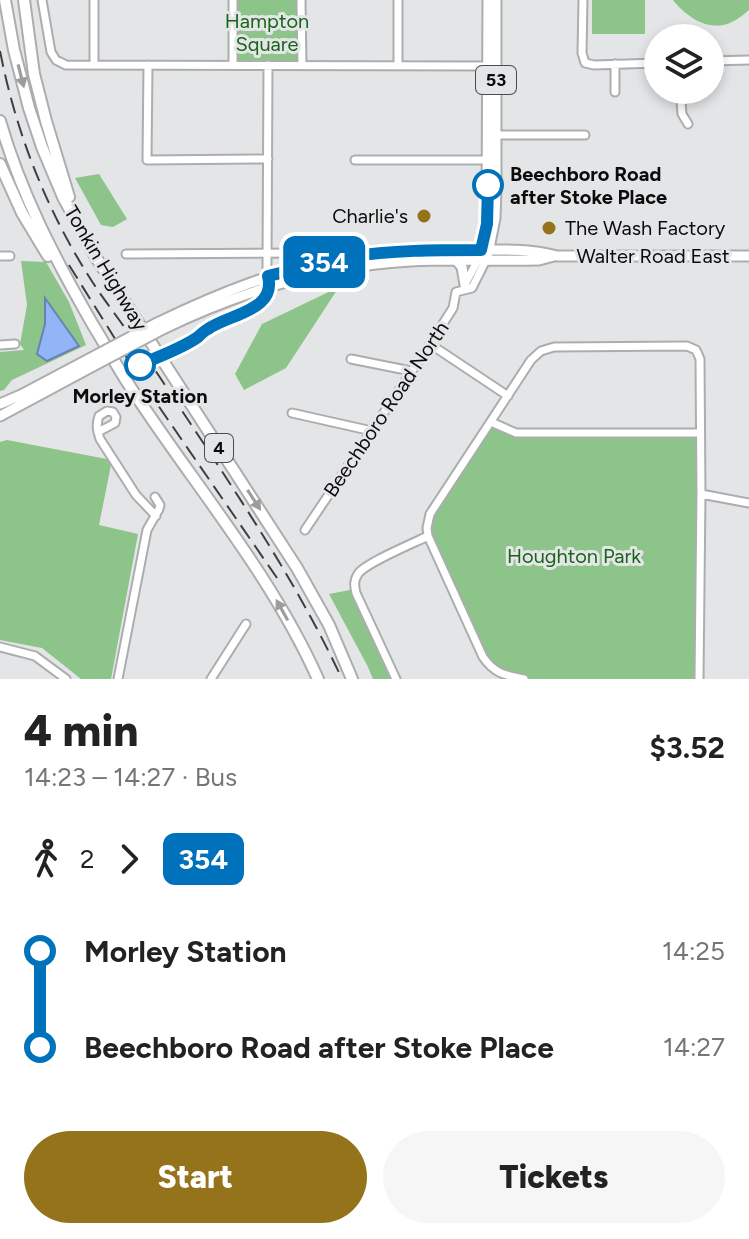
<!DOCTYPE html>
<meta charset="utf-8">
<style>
:root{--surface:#fff;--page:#f6f6f6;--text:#222;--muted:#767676;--accent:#95731b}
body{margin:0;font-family:Figtree,sans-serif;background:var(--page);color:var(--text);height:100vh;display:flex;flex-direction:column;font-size:30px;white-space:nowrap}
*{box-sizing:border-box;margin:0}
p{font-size:26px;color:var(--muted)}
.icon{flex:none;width:44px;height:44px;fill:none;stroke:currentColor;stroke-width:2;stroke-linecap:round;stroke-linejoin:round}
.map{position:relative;height:679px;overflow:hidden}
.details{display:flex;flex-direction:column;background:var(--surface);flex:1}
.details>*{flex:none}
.badge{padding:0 16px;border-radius:12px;font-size:28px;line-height:52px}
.buttons{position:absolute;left:644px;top:24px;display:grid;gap:16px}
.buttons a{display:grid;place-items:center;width:80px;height:80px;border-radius:50%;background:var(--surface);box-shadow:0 4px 12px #0003;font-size:40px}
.map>.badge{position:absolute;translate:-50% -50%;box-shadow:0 0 0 4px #fff}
.legs{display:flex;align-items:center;gap:12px;height:88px;padding:0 24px;font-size:26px}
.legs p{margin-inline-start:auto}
.head{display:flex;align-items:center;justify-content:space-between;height:136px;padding:0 24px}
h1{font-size:44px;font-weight:800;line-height:60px}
.primary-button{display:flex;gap:16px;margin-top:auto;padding:16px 24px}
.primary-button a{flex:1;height:92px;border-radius:48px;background:var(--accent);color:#fff;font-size:32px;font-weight:800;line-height:92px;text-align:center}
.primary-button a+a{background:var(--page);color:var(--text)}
ul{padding:0 24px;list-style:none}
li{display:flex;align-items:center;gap:28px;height:96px;font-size:30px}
li i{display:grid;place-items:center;width:12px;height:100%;margin:0 10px;background:currentColor}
li i::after{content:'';width:20px;height:20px;margin:-10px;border:6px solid;border-radius:50%;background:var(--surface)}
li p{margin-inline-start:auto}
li:first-child i{background:linear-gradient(#0000 50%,currentColor 0)}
li:last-child i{background:linear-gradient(currentColor 50%,#0000 0)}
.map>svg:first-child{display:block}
.green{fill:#8cc489}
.water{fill:#92b5f7;stroke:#6a82b0;stroke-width:2}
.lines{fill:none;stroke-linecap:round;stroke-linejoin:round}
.minor-casing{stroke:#acadaf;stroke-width:11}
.major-casing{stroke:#acadaf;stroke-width:13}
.highway-casing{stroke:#acadaf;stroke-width:14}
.minor{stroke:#fff;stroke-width:7}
.major{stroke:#fff;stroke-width:9}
.highway{stroke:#fff;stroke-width:10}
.rail{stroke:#3e3f40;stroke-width:2;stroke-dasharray:16 8;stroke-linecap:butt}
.major-bridge-casing{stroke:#acadaf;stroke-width:13;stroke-linecap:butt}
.major-bridge{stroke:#fff;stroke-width:9}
.oneway{fill:#9d9d9e}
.line-1-casing{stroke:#fff;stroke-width:18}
.line-1{stroke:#0072bc;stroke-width:12}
.stop-1-dot{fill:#fff;stroke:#0072bc;stroke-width:4}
.poi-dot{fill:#95731b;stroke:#e4e5e7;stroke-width:3}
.labels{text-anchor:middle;stroke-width:6;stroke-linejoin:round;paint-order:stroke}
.shield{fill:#e4e5e7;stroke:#4c4c4e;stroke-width:2}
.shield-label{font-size:18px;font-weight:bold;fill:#0b0b0c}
.park-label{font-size:20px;fill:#18651a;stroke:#e4e5e7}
.stop-label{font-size:20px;font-weight:bold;fill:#0b0b0c;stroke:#e4e5e7;text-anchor:start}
.poi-label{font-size:20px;fill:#0b0b0c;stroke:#e4e5e7;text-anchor:end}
.street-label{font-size:20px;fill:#0b0b0c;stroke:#e4e5e7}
</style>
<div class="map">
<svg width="749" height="679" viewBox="0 0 749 679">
<rect width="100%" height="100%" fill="#e4e5e7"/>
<path class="green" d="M233,0H301L302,65H233Z
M592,0H645V34H592Z
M673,0H749V10C744,14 738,19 732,22C710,33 686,17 673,0Z
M99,174L127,219L113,227L101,225L75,178Z
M21,261L46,262L69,302L86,345L12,380L4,390L0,391V352L24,350L20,344L27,305Z
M339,287L286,368L244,390L235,374L262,324Z
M491,422L507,431L700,433L699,679H524L490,667L427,528L428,520Z
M7,440L112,460L99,525L138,534L111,679H81L42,648L0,640V442Z
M350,590L390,679H373L368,667L329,594Z"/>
<path class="water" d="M45,298L79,346L47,361L37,354L45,324Z"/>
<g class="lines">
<defs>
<path id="minor" d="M42,0L51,52L56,60L66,65L489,66
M94,0V65
M301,0L302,65
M398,0V66
M583,0L582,53L585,63L594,65L658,63
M710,61L749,60
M148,65L147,160L268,159
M233,65V0
M268,65L267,267L269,279
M680,90L682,114L688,124
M615,92V64
M494,135H585
M355,160H489
M126,254L305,253
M0,256H10
M465,284L478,260
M430,344L508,396
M0,345L15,344
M351,359L411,371
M292,413L372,431
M491,422L516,433H700
M98,432L115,423L116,417L113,412L107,411L99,416C96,424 97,430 100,439L136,495L156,516
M701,494L749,503
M305,530L430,344L453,308L456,292L472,288L486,260
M0,647L35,656L66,679
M118,679L147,530L159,509L160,505L155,497
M211,679L246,624
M396,679L356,593C354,585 354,580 358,574C365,563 414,543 428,536
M524,679C505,675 495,674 483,657L428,536L427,528L430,514L531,360L541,351L554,347L687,346L696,350L700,359L701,494L699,679"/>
<path id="major" d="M480,253L485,234L487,206L488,0
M488,253L495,218L496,188V0
M456,260L462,267L465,285
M157,323C219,293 281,268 349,257C385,251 422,251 459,250C492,250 526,248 557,256H749
M161,330C239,292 323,266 410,261C453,259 496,261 539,260L554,256
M0,404L21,395L89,359
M0,416L93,366"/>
<path id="highway" d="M5,0L14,50L29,108L42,147L63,197L95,256L297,568L329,625L352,679
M24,0L34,74L46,121L69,197
M0,121C21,194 55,259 93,325C106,346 117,367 131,388C194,485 270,572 318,679
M0,164L22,213L48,256"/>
</defs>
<use href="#minor" class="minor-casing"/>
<use href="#major" class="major-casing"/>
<use href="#highway" class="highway-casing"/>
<use href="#minor" class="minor"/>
<use href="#major" class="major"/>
<use href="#highway" class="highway"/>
<path class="rail" d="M0,51C17,138 50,219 99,292C119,320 140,348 159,376C224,475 292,572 342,679
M69,265L142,382L277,578"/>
<defs>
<path id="major-bridge" d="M89,359L157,323
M93,366L161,330"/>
</defs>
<use href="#major-bridge" class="major-bridge-casing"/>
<use href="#major-bridge" class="major-bridge"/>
</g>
<defs><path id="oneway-solid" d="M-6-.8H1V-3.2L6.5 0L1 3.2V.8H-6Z" transform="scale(2)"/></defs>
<g class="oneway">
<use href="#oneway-solid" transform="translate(21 76) rotate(76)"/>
<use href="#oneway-solid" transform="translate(254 500) rotate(57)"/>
<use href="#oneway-solid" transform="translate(282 610) rotate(-119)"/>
</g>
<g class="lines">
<defs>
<path id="line-1" d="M140,365C159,356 181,349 198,337C201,334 204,331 208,329C229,314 277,311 268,276C295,270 321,261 348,257C392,250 437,250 481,250L487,224L488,185"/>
</defs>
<use href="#line-1" class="line-1-casing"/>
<use href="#line-1" class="line-1"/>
</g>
<g class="stop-1-dot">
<circle cx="488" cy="185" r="14"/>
<circle cx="140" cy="365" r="14"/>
</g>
<g class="poi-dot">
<circle cx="424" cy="216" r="8"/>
<circle cx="549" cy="228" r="8"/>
</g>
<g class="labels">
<g class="shield">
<rect x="476" y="66" width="40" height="28" rx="6"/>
<rect x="205" y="434" width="28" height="28" rx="6"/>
</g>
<g class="shield-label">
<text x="496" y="86">53</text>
<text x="219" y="454">4</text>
</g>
<g class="park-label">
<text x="267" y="28">Hampton<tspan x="267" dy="23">Square</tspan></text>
<text x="574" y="563">Houghton Park</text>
</g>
<g class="stop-label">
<text x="510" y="181">Beechboro Road<tspan x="510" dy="23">after Stoke Place</tspan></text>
<text x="140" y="403" text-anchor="middle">Morley Station</text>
</g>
<g class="poi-label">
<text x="408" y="223">Charlie's</text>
<text x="565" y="235" text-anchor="start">The Wash Factory</text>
</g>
<g class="street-label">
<text x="653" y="263">Walter Road East</text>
<text transform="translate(106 268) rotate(59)" y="7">Tonkin Highway</text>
<text transform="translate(386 409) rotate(-56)" y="7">Beechboro Road North</text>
</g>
</g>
</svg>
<div class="buttons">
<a><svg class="icon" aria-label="layers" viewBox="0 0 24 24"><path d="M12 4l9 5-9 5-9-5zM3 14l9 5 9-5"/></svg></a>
</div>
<b class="badge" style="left:324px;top:262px;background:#0072bc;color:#fff">354</b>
</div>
<section class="details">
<div class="head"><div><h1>4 min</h1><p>14:23 – 14:27 · Bus</p></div><b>$3.52</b></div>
<div class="legs"><svg class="icon" aria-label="walk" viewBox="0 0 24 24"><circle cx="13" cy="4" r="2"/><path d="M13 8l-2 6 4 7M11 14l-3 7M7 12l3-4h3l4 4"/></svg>2<svg class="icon" aria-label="forward" viewBox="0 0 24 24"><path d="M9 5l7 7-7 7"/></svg><b class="badge" style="background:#0072bc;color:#fff">354</b></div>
<ul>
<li><i style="color:#0072bc"></i><b>Morley Station</b><p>14:25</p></li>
<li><i style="color:#0072bc"></i><b>Beechboro Road after Stoke Place</b><p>14:27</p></li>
</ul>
<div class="primary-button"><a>Start</a><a>Tickets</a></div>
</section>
